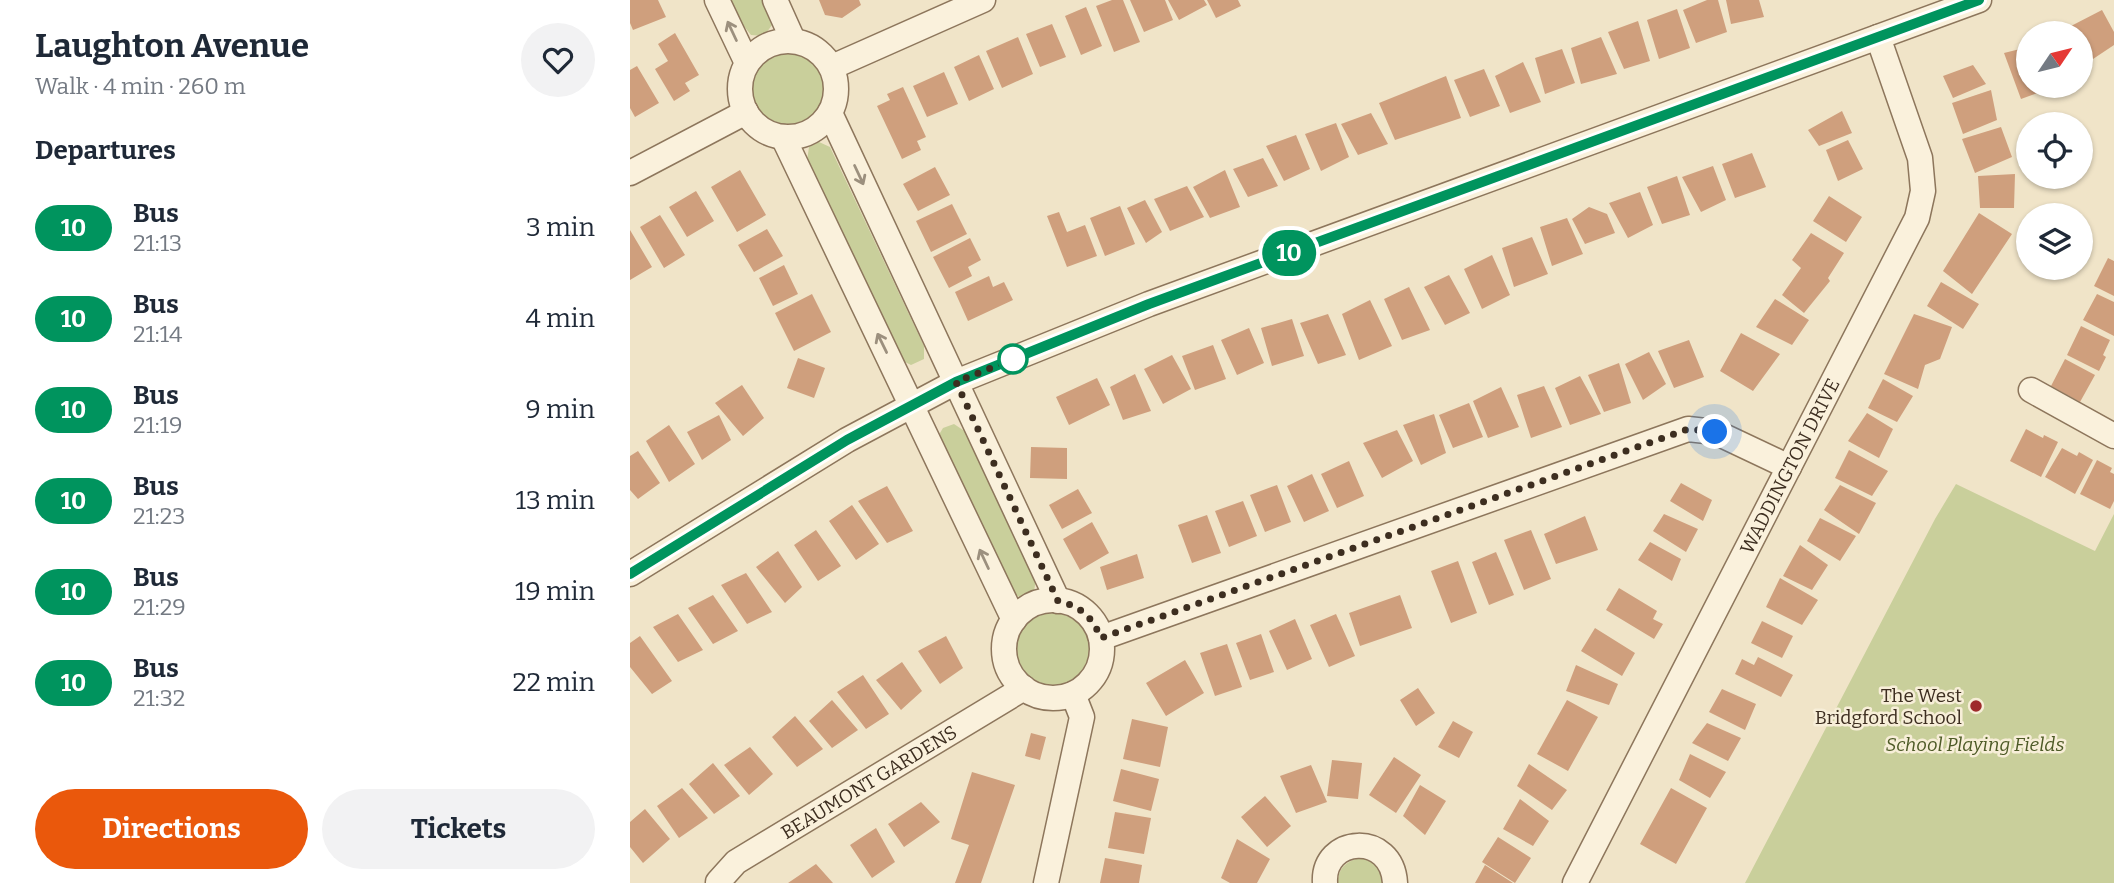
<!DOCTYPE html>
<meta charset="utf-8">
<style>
:root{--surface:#fff;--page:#f2f2f3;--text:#1f2937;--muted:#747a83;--accent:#ea580c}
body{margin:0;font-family:Bitter,serif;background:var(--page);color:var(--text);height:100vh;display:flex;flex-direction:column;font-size:26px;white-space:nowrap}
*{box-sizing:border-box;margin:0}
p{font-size:23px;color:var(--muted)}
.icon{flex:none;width:38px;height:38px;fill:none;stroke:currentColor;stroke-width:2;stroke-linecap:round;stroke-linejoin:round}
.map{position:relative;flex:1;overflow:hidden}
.panel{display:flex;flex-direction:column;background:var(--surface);width:630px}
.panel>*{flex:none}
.badge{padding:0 14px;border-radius:23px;font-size:24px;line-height:46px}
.needle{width:46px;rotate:55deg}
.fabs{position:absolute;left:1386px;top:21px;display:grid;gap:14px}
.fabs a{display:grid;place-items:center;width:77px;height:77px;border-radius:50%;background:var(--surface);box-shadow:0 2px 5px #0004;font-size:35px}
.you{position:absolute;width:35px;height:35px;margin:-18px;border:5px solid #fff;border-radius:50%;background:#1a73e8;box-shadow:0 0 0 10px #1a73e833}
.map>.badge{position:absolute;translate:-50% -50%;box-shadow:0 0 0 4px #fff}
h2{padding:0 35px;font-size:26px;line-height:63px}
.round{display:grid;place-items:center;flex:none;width:74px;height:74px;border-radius:37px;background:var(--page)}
.headline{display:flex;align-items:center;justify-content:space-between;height:119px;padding:0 35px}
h1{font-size:33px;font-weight:700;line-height:52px}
.button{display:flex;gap:14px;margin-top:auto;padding:14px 35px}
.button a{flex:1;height:80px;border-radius:42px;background:var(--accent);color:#fff;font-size:28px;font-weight:700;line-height:80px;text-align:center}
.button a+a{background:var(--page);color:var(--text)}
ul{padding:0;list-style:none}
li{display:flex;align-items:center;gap:21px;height:91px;padding:0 35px}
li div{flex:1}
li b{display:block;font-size:26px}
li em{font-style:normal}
li .badge{min-width:77px;font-weight:700;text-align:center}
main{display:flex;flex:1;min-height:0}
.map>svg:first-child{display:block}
.green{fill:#c9cf9b}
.building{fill:#cf9f7d}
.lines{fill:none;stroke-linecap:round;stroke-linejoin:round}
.minor-casing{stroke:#8d765c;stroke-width:27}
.minor{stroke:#faf1dc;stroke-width:24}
.oneway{stroke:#9c907e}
.line-casing{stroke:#fff;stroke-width:16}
.line{stroke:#00945e;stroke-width:10}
.walk{stroke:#3d2e20;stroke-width:7;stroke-dasharray:0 12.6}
.stop-dot{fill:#fff;stroke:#00945e;stroke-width:3.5}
.poi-dot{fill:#9e2a2b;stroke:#f7eed8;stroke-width:2.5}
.labels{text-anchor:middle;stroke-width:5;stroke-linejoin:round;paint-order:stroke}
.street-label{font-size:19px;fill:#3d2e20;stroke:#f7eed8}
.poi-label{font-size:19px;fill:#3d2e20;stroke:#f7eed8;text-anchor:end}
.park-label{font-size:19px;font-style:italic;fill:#4d5a26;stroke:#f7eed8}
</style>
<main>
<section class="panel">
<div class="headline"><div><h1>Laughton Avenue</h1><p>Walk · 4 min · 260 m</p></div><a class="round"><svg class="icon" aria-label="heart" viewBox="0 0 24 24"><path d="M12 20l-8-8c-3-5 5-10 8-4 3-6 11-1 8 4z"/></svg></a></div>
<h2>Departures</h2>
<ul>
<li><span class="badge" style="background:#00945e;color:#fff">10</span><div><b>Bus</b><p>21:13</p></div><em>3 min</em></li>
<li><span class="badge" style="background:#00945e;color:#fff">10</span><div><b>Bus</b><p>21:14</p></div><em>4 min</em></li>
<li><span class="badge" style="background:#00945e;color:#fff">10</span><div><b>Bus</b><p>21:19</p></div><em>9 min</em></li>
<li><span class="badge" style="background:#00945e;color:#fff">10</span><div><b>Bus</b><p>21:23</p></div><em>13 min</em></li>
<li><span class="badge" style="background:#00945e;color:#fff">10</span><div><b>Bus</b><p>21:29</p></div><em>19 min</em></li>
<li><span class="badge" style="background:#00945e;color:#fff">10</span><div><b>Bus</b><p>21:32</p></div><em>22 min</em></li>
</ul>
<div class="button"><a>Directions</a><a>Tickets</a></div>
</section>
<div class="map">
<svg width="1484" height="883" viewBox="0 0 1484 883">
<rect width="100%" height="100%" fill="#f0e4c8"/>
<path class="green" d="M101,0H132L142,25L134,36L121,35L113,25Z
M122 88a36 36 0 1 1 72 0a36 36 0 1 1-72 0Z
M189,142L200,147L294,346V359L281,365L273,361L177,161L179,147Z
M324,424L336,432L406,578L404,592L393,598L382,594L307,438L313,428Z
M1326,484L1465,551L1484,514V883H1115L1305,519Z
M387 649a36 36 0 1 1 72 0a36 36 0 1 1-72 0Z
M734,858L749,867L754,883H708C708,867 718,859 734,858Z"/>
<path class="building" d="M0,0H28L36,17L3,30L0,23Z
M189,0H229L231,5L212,18L195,15Z
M482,0H493L510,42L484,52L466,6Z
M500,0H535L543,20L514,32Z
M538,0H574L577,5L549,20Z
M577,0H608L611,6L586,18Z
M1077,0H1088L1097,32L1066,43L1053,10Z
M1096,0H1129L1134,17L1101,24Z
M456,7L472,46L451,55L435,16Z
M1047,9L1060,48L1029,59L1017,20Z
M1472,10L1484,32V45L1463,59L1451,40V33H1446L1441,26Z
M1008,21L1020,61L994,69L978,32Z
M422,24L436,57L410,67L396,34Z
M45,33L69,75L55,83L60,91L44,101L25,69L38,61L28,44Z
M388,37L403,74L372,88L356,51Z
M971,37L987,74L951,84L941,48Z
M1398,47V86H1420L1421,88L1391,99L1374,53Z
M932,49L945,83L915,94L905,58Z
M349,55L364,89L339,101L324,67Z
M893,62L911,102L880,113L865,76Z
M1343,65L1356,84L1323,98L1313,76Z
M7,66L29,103L5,117L0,108V70Z
M854,69L870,106L840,117L824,80Z
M314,72L328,104L297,117L283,86Z
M816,76L831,118L765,140L749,103Z
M273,87L296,137L287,141L291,150L272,159L247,106L260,100L257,94Z
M1361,90L1367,120L1333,134L1322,103Z
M1212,111L1222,133L1189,146L1178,130Z
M741,113L758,144L728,155L711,124Z
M706,123L719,157L691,171L675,134Z
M1371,127L1382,157L1345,173L1332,139Z
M666,135L680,169L654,181L636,146Z
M1218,140L1233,169L1208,181L1196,150Z
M1122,153L1136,187L1105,198L1092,164Z
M633,158L648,186L618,197L603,169Z
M1083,166L1096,200L1071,212L1052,177Z
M305,167L320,195L288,211L273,184Z
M110,170L136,215L107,232L81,187Z
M595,170L610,207L580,218L563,187Z
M1385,174L1384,208H1350L1348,176Z
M1047,176L1060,215L1032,224L1017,187Z
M557,186L574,217L540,231L524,199Z
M66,191L84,221L57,237L39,207Z
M1010,192L1023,225L998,238L979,203Z
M1199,196L1232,217L1216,242L1183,221Z
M515,200L532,232L516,243L497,208Z
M322,204L337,234L301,252L286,221Z
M490,206L505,244L475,256L460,218Z
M959,207L977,214L985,233L955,244L942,219Z
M429,212L437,232L455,225L467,256L437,267L417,216Z
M1349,213L1382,234L1342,294L1313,271Z
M30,215L55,255L34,268L10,227Z
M937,218L953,254L922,266L910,227Z
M137,229L153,256L124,272L108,245Z
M0,230L22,267L0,280Z
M1181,233L1214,253L1198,278L1200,281L1174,313L1152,295L1171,268L1162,260Z
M902,237L918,274L884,287L872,248Z
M340,238L351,260L338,267L342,276L319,288L303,257Z
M862,255L880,295L852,309L834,269Z
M1478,258L1484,261V296L1464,286Z
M154,265L168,294L143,306L129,278Z
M819,275L840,313L815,325L794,287Z
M359,276L363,287L374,282L383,300L338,321L325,292Z
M1311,282L1349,304L1333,329L1297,306Z
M779,287L800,330L772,340L754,299Z
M182,294L201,332L164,351L145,313Z
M1467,294L1484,302V336L1453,320Z
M1145,299L1179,320L1162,345L1126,327Z
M740,300L762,346L729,360L712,314Z
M698,314L716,355L688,364L670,323Z
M1284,314L1322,327L1310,359L1295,365L1288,389L1254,374Z
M662,319L674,356L642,366L631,328Z
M1451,326L1480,340L1473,355L1476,357L1469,371L1437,355Z
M619,328L634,363L607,375L591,340Z
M1111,333L1150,354L1123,391L1090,371Z
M1059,340L1074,377L1044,388L1028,351Z
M583,345L596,379L565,390L552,356Z
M1019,352L1036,384L1013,400L995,364Z
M542,355L561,389L533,404L514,369Z
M168,358L195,368L184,398L157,388Z
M1435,359L1465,375L1450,402L1421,386Z
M989,363L1001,403L974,412L958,375Z
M505,374L521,411L493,420L480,387Z
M950,376L971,414L940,425L925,388Z
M467,378L480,405L439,425L426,397Z
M1253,379L1283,396L1267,422L1238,408Z
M112,385L134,418L113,436L85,403Z
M914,386L932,427L901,438L887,395Z
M871,387L889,427L858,438L843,401Z
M839,403L853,437L823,448L809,415Z
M1237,413L1263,429L1249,458L1218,441Z
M804,414L816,453L791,465L773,425Z
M89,415L101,440L72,460L57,432Z
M39,425L65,464L39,482L16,441Z
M1396,429L1413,438L1414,435L1428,442L1411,477L1380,461Z
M767,430L783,461L752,478L733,443Z
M401,447L437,448V479L400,478Z
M1432,448L1447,456L1449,452L1463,460L1445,494L1415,477Z
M1219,450L1258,471L1242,496L1205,478Z
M8,451L30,483L8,499L0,490V456Z
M1467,460L1482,468L1480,472L1484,474V501L1480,509L1450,494Z
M719,461L734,496L707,508L691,474Z
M682,474L699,511L674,522L657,486Z
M1051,483L1082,500L1073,521L1040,501Z
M647,485L661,522L635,532L620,495Z
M1210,485L1246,503L1229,534L1194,510Z
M257,486L283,531L257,543L228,501Z
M448,489L462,513L432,529L419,505Z
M613,501L627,536L599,547L585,511Z
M222,505L249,544L226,560L199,521Z
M1034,514L1068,529L1056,552L1023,531Z
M577,515L591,553L562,563L548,525Z
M955,516L968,550L926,564L914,534Z
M1190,518L1226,536L1210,561L1177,541Z
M462,522L479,553L450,570L433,539Z
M186,530L211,566L188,581L164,545Z
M901,530L921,579L894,590L874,540Z
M1020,542L1051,559L1042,581L1008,560Z
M1170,545L1198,565L1182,590L1153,576Z
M148,551L172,587L155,603L126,567Z
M866,552L884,595L859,605L842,562Z
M507,554L514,578L477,590L470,567Z
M828,561L847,613L821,623L801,571Z
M116,573L142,612L117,624L91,585Z
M1150,578L1188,600L1172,625L1136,607Z
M989,588L1027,611L1023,619L1033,624L1024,639L976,610Z
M83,595L108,631L83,644L58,608Z
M770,595L782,628L730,646L719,613Z
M48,614L73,650L48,662L23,627Z
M706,614L725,656L699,667L680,625Z
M665,619L682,659L657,670L639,631Z
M1132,621L1163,636L1152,658L1121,643Z
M965,628L1005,653L992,676L951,651Z
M631,634L644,672L620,680L606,643Z
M10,636L42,681L22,694L0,667V643Z
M316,636L333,668L310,684L288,651Z
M597,644L612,687L585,696L570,653Z
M1128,657L1163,675L1151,697L1105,674L1112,659L1124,665Z
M555,660L574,693L536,716L516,683Z
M272,662L292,691L271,710L246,680Z
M946,665L988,684L979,705L936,691Z
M233,675L259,714L236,729L207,692Z
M788,688L805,713L786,726L770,700Z
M1092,689L1126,704L1115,730L1079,712Z
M202,700L228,730L202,748L179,721Z
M937,700L968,717L938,771L907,754Z
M165,716L193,749L167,767L142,737Z
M502,719L538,727L530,767L493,759Z
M823,721L843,732L829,758L808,747Z
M1077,723L1111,738L1098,761L1062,743Z
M401,733L416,737L410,760L395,756Z
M120,747L143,774L119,795L94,765Z
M1060,754L1096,772L1080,798L1049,780Z
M764,757L791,775L766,813L739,795Z
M702,760L732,763L728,799L697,796Z
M83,763L110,796L84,814L59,784Z
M899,764L937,790L922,810L887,786Z
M681,765L697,802L666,813L650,776Z
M491,769L529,779L521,811L483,801Z
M342,772L385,785L351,883H325L339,845L321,839Z
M790,785L816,801L795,835L773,816Z
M52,788L78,818L49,838L27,806Z
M1041,788L1077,808L1046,864L1010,844Z
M635,796L661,826L637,847L611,817Z
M890,799L919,821L903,846L873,829Z
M291,802L310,822L274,847L258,824Z
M15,809L40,839L13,863L0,847V822Z
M485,812L521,818L514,854L478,848Z
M246,828L265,862L242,878L220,845Z
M868,837L901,858L885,883L852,862Z
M607,839L640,859L627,883H600L591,878Z
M475,858L512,865L509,883H470Z
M186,864L203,883H158Z
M855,865L883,883H845Z"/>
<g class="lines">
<defs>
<g id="minor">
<path d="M87,0L117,63"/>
<path d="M145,0L163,40"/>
<circle cx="158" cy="89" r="48"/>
<path d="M202,67L353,0"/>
<path d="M200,113L428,601"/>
<path d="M153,137L384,620"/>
<path d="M0,173L116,112"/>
<path d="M1401,390L1484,436"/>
<path d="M0,574L217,440L326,382L519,304L1349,0"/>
<circle cx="423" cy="649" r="49"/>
<path d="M471,638L1058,429L1085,432L1159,467"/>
<path id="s1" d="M88,882L106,862L394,688"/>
<path d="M416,883L452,717L443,694"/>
<path d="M695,883C692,836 762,831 765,883"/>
<path id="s2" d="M945,883L1287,218L1293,191L1290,158L1248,37"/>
</g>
</defs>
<use href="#minor" class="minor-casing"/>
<use href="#minor" class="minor"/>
</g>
<defs><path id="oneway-shaft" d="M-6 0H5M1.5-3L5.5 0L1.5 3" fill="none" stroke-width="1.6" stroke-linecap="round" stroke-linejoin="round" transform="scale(1.75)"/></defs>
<g class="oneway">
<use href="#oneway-shaft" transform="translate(102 31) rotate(-115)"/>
<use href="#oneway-shaft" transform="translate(229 175) rotate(65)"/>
<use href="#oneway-shaft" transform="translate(252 343) rotate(-116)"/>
<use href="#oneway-shaft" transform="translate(354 559) rotate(-115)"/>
</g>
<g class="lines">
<defs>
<path id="line" d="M0,574L217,440L326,382L519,304L1349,0"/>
</defs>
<use href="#line" class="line-casing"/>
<use href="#line" class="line"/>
<path class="walk" d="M383,359L326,382L428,601C451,606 462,617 471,638L1058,429L1085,432"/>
</g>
<circle class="stop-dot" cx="383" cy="359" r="14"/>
<circle class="poi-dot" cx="1346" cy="706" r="7"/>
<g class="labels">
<g class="street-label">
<text dy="7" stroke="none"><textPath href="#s2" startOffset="469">WADDINGTON DRIVE</textPath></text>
<text dy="7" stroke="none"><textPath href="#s1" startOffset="182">BEAUMONT GARDENS</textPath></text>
</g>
<g class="poi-label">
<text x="1332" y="702">The West<tspan x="1332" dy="22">Bridgford School</tspan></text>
</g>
<g class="park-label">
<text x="1345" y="751">School Playing Fields</text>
</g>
</g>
</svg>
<div class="fabs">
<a><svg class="needle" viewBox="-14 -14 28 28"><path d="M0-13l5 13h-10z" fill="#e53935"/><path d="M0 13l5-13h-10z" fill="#747a83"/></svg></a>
<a><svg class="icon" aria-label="locate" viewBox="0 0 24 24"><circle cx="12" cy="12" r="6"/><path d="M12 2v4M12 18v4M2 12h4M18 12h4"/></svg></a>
<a><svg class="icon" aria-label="layers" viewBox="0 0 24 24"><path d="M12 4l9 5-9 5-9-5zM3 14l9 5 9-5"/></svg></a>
</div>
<div class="you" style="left:1085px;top:432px"></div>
<b class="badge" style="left:659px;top:253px;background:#00945e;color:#fff">10</b>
</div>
</main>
